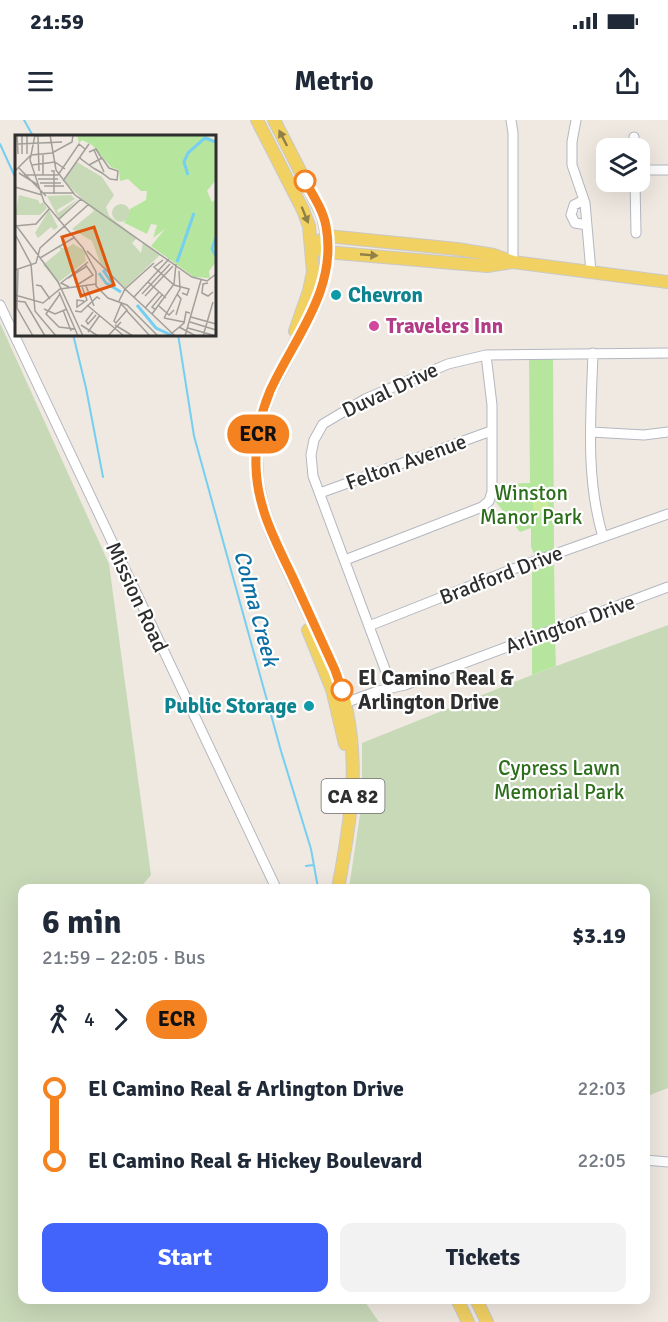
<!DOCTYPE html>
<meta charset="utf-8">
<style>
:root{--surface:#fff;--page:#f2f2f3;--text:#1f2937;--muted:#747a83;--accent:#4264fb}
body{margin:0;font-family:Signika,sans-serif;background:var(--page);color:var(--text);height:100vh;display:flex;flex-direction:column;font-size:22px;white-space:nowrap}
*{box-sizing:border-box;margin:0}
p{font-size:20px;color:var(--muted)}
.icon{flex:none;width:33px;height:33px;fill:none;stroke:currentColor;stroke-width:2;stroke-linecap:round;stroke-linejoin:round}
.map{position:relative;flex:1;overflow:hidden}
.side{position:absolute;left:18px;top:764px;width:632px;height:420px;display:flex;flex-direction:column;background:var(--surface);border-radius:12px;box-shadow:0 6px 24px #0002}
.side>*{flex:none}
.badge{padding:0 12px;border-radius:20px;font-size:21px;line-height:39px}
.controls{position:absolute;left:596px;top:18px;display:grid;gap:12px}
.controls a{display:grid;place-items:center;width:54px;height:54px;border-radius:12px;background:var(--surface);box-shadow:0 6px 24px #0002;font-size:30px}
.map>.badge{position:absolute;translate:-50% -50%;box-shadow:0 0 0 3px #fff}
.legs{display:flex;align-items:center;gap:9px;height:66px;padding:0 24px;font-size:20px}
.legs p{margin-inline-start:auto}
.headline{display:flex;align-items:center;justify-content:space-between;height:102px;padding:0 24px}
h1{font-size:33px;font-weight:700;line-height:45px}
.cta{display:flex;gap:12px;margin-top:auto;padding:12px 24px}
.cta a{flex:1;height:69px;border-radius:12px;background:var(--accent);color:#fff;font-size:24px;font-weight:700;line-height:69px;text-align:center}
.cta a+a{background:var(--page);color:var(--text)}
ul{padding:0 24px;list-style:none}
li{display:flex;align-items:center;gap:21px;height:72px;font-size:22px}
li i{display:grid;place-items:center;width:9px;height:100%;margin:0 8px;background:currentColor}
li i::after{content:'';width:15px;height:15px;margin:-8px;border:4px solid;border-radius:50%;background:var(--surface)}
li p{margin-inline-start:auto}
li:first-child i{background:linear-gradient(#0000 50%,currentColor 0)}
li:last-child i{background:linear-gradient(currentColor 50%,#0000 0)}
.status{display:flex;justify-content:space-between;align-items:center;height:42px;padding:0 30px;background:var(--surface);direction:ltr}
.status svg{height:16px;fill:currentColor}
header{display:flex;justify-content:space-between;align-items:center;height:78px;padding:0 24px;background:var(--surface);font-size:27px;font-weight:700}
.map>svg:first-child{display:block}
.green{fill:#b6e59e}
.cemetery{fill:#c8d9b8}
.pitch{fill:#c9ec9a}
.lines{fill:none;stroke-linecap:round;stroke-linejoin:round}
.stream{stroke:#75cff0;stroke-width:2}
.minor-casing{stroke:#b4b7c1;stroke-width:11}
.major-casing{stroke:#c9c9c9;stroke-width:14}
.minor{stroke:#fff;stroke-width:9}
.major{stroke:#f2d163;stroke-width:12}
.oneway{fill:#908048}
.line-1-casing{stroke:#fff;stroke-width:14}
.line-1{stroke:#f58220;stroke-width:9}
.stop-1-dot{fill:#fff;stroke:#f58220;stroke-width:3}
.culture-dot{fill:#0f9aa8;stroke:#fff;stroke-width:2}
.hotel-dot{fill:#d1479c;stroke:#fff;stroke-width:2}
.labels{text-anchor:middle;stroke-width:4.5;stroke-linejoin:round;paint-order:stroke}
.shield{fill:#fff;stroke:#6d6d6d;stroke-width:1.5}
.shield-label{font-size:20px;font-weight:bold;fill:#2e2e2e}
.culture-label{font-size:21px;font-weight:bold;fill:#0d838f;stroke:#fff;text-anchor:start}
.hotel-label{font-size:21px;font-weight:bold;fill:#b23c85;stroke:#fff;text-anchor:start}
.street-label{font-size:21px;fill:#2e2e2e;stroke:#fff}
.park-label{font-size:21px;fill:#2c6e1b;stroke:#fff}
.stop-label{font-size:21px;font-weight:bold;fill:#2e2e2e;stroke:#fff;text-anchor:start}
.water-label{font-size:22px;font-style:italic;fill:#0d6fa3;stroke:#fff}
.inset-river{fill:none;stroke:#75cff0;stroke-width:3}
.inset-road{fill:none;stroke:#a29e99;stroke-width:1.5}
.view{fill:#df570e;fill-opacity:0.15;stroke:#df570e;stroke-width:3}
.inset-edge{fill:none;stroke:#2e2e2e;stroke-width:3}
</style>
<div class="status"><b>21:59</b><svg viewBox="0 0 49 12"><path d="M0 12V9h3v3zM5 12V6h3v6zM10 12V3h3v9zM15 12V0h3v12zM26 1h20v11H26zM47 4h2v5h-2z"/></svg></div>
<header><svg class="icon" aria-label="menu" viewBox="0 0 24 24"><path d="M4 6h16M4 12h16M4 18h16"/></svg>Metrio<svg class="icon" aria-label="share" viewBox="0 0 24 24"><path d="M12 15V3M7 8l5-5 5 5M5 13v7h14v-7"/></svg></header>
<div class="map">
<svg width="668" height="1202" viewBox="0 0 668 1202">
<rect width="100%" height="100%" fill="#efe9e1"/>
<path class="green" d="M529,233H553L554,434L535,436L531,427V408L520,412L491,376L492,364L530,363Z
M554,444L555,503L532,512V452Z
M555,519L556,546L532,555V527Z"/>
<path class="cemetery" d="M0,203L109,444L151,755L140,768H22V1179H363L379,1202H0Z
M668,505V968L645,977V768H349L362,681V623L532,555Z"/>
<path class="pitch" d="M533,368H548V392H533Z"/>
<g class="lines">
<path class="stream" d="M24,0L33,16
M0,24L16,59
M73,214L86,268L103,357
M178,214L194,316L281,631L311,729L318,768
M306,746L313,745"/>
<defs>
<path id="minor" d="M511,0L513,13V142
M576,0L572,22V45L585,83L591,152
M634,17V28
M639,50H668
M635,62L636,113
M584,80L574,85L571,95L575,103L587,105
M0,185L276,768
M593,233C591,294 585,357 603,417
M591,312L644,315L668,312
M320,373L491,311
M345,440L482,387L489,381L492,372V285L486,235
M369,506L513,449L668,394
M392,568L313,356L311,335L314,320L323,304L365,279L448,244L486,235L668,233
M339,585L378,571L405,565L668,467
M645,1040L668,1042"/>
<path id="major" d="M257,0L303,90L309,106L313,152L309,171L295,211
M274,0L323,96L327,116L326,132L325,153L316,183L270,271L262,294L256,334L257,360L262,385L272,414L335,550C363,625 353,691 338,768
M320,121L327,116L457,129L494,135L513,142L668,162
M321,130L326,132L487,146L512,142
M308,510L332,569L345,624
M457,1179L468,1202
M476,1179L487,1202"/>
</defs>
<use href="#minor" class="minor-casing"/>
<use href="#major" class="major-casing"/>
<use href="#minor" class="minor"/>
<use href="#major" class="major"/>
</g>
<defs><path id="oneway-solid" d="M-6-.8H1V-3.2L6.5 0L1 3.2V.8H-6Z" transform="scale(1.5)"/></defs>
<g class="oneway">
<use href="#oneway-solid" transform="translate(283 18) rotate(-117)"/>
<use href="#oneway-solid" transform="translate(305 95) rotate(68)"/>
<use href="#oneway-solid" transform="translate(369 135) rotate(5)"/>
</g>
<g class="lines">
<defs>
<path id="line-1" d="M305,61C313,75 323,90 326,106C338,170 294,218 270,271C260,295 255,321 256,347C257,388 276,422 293,458C307,489 321,519 335,550L342,570"/>
</defs>
<use href="#line-1" class="line-1-casing"/>
<use href="#line-1" class="line-1"/>
</g>
<g class="stop-1-dot">
<circle cx="305" cy="61" r="10"/>
<circle cx="342" cy="570" r="10"/>
</g>
<g class="culture-dot">
<circle cx="336" cy="175" r="6"/>
<circle cx="309" cy="586" r="6"/>
</g>
<circle class="hotel-dot" cx="374" cy="206" r="6"/>
<g class="labels">
<rect class="shield" x="321.5" y="659" width="63" height="34" rx="4.5"/>
<g class="shield-label">
<text x="353" y="683">CA 82</text>
</g>
<g class="culture-label">
<text x="348" y="182">Chevron</text>
<text x="297" y="593" text-anchor="end">Public Storage</text>
</g>
<g class="hotel-label">
<text x="386" y="213">Travelers Inn</text>
</g>
<g class="street-label">
<text transform="translate(390 270) rotate(-25)" y="7">Duval Drive</text>
<text transform="translate(406 342) rotate(-20)" y="7">Felton Avenue</text>
<text transform="translate(501 455) rotate(-21)" y="7">Bradford Drive</text>
<text transform="translate(137 477) rotate(65)" y="7">Mission Road</text>
<text transform="translate(570 504) rotate(-20)" y="7">Arlington Drive</text>
</g>
<g class="park-label">
<text x="531" y="380">Winston<tspan x="531" dy="24">Manor Park</tspan></text>
<text x="559" y="655">Cypress Lawn<tspan x="559" dy="24">Memorial Park</tspan></text>
</g>
<g class="stop-label">
<text x="358" y="565">El Camino Real &amp;<tspan x="358" dy="24">Arlington Drive</tspan></text>
</g>
<g class="water-label">
<text transform="translate(257 488) rotate(75)" y="8">Colma Creek</text>
</g>
</g>
<g transform="translate(15 15)">
<rect width="201" height="201" fill="#efe9e1"/>
<path d="M62,0H191L201,7V45L192,56L197,67L201,64V127L194,136L195,143L179,142L136,111L150,94L138,103L142,90L136,89L132,99L110,88L108,91L115,74L131,65L132,56H126L113,44L105,46L104,35L96,32L77,10L67,5L64,8Z" fill="#b6e59e"/>
<path d="M62,27L87,42L99,60L91,72L94,81L122,103L117,108L126,118L128,107L145,120L110,153L86,130L77,106L57,94L79,76L49,46ZM4,60L23,65L25,69L28,67L32,73L25,80H0ZM56,60L60,64L42,75L43,78L63,64L44,84L32,61ZM97 78a9 9 0 1 1 18 0a9 9 0 1 1-18 0ZM34,75L43,92L39,95L36,92L23,103L20,98ZM58,109L69,115L71,126L44,147L28,130L46,115L43,111L50,114Z" fill="#c8d9b8"/>
<path class="inset-river" d="M173,40L169,27L173,18L190,3L201,7M201,102L197,114L201,121M162,127L179,78M88,135L99,151M84,138L91,148L106,157M122,170L141,193L156,200"/>
<path class="inset-road" d="M2,0L3,19M7,0V19M12,0V19M20,0L15,25L29,67L68,113L81,137V151L93,163L112,170L143,201M35,0L41,35L60,60L177,142L192,146L201,139M20,1L47,0M23,1L24,36M3,9L47,7M79,15L89,37M74,17L81,14L87,24M28,19V40M65,22L66,24L74,30L80,34L87,38L95,44L102,45L103,36L94,33L87,23L74,30M17,30L40,27L50,34M4,33L31,61M0,36L16,20L37,18L57,7L58,0M36,36H39V59M4,38L23,50M9,40H43L64,9L70,14M23,44H43M48,46L74,9M25,48H46M29,51H49M0,52L27,60M28,58H58M43,85L66,64M0,89L43,147L68,201M0,91L21,89L35,73M0,99L16,129L20,176L41,201M72,116L110,154M25,123L60,102M148,125L139,132L159,150L174,154L172,160L167,158M3,134L2,173L18,201M0,135L21,128L25,113L74,69M53,143L72,131M133,147L151,163M193,148L188,149L187,158L193,161L198,157M21,150L26,151L35,164M62,150L78,140L70,129M71,151L79,171M54,152L46,148L73,127M67,152L72,165L62,172V165L69,166M110,154L139,128M44,157L63,201M45,159L31,179L44,192L60,194M127,159L155,129M0,160L28,168L45,154L81,149M130,161L158,131M119,162L154,124M1,166L10,167L30,201M104,166L110,154L137,179M106,169L112,175L101,188L99,186ZM72,170L109,201M144,171L154,180L159,175M130,173L144,157M29,174L40,179L52,174M48,175L56,196M141,175L137,172L147,160M60,176L66,177L82,162L85,164M112,176L135,201M78,177L71,186L73,189L81,180M161,180L166,164L162,159M176,182L201,189M149,183L165,154L164,136M149,183L169,187M175,187L201,195M66,190L83,201M100,190L118,201M164,192L181,201M173,193L201,201M73,197L85,180M156,199L169,188L171,177L175,178M93,201L106,187M160,201L137,179L159,149L161,129M170,201L186,145M188,201L198,167"/>
<path class="view" d="M79,92L99,150L66,161L47,102Z"/>
<rect width="201" height="201" class="inset-edge"/>
</g>
</svg>
<div class="controls">
<a><svg class="icon" aria-label="layers" viewBox="0 0 24 24"><path d="M12 4l9 5-9 5-9-5zM3 14l9 5 9-5"/></svg></a>
</div>
<b class="badge" style="left:258px;top:314px;background:#f58220;color:#111">ECR</b>
<section class="side">
<div class="headline"><div><h1>6 min</h1><p>21:59 – 22:05 · Bus</p></div><b>$3.19</b></div>
<div class="legs"><svg class="icon" aria-label="walk" viewBox="0 0 24 24"><circle cx="13" cy="4" r="2"/><path d="M13 8l-2 6 4 7M11 14l-3 7M7 12l3-4h3l4 4"/></svg>4<svg class="icon" aria-label="forward" viewBox="0 0 24 24"><path d="M9 5l7 7-7 7"/></svg><b class="badge" style="background:#f58220;color:#111">ECR</b></div>
<ul>
<li><i style="color:#f58220"></i><b>El Camino Real &amp; Arlington Drive</b><p>22:03</p></li>
<li><i style="color:#f58220"></i><b>El Camino Real &amp; Hickey Boulevard</b><p>22:05</p></li>
</ul>
<div class="cta"><a>Start</a><a>Tickets</a></div>
</section>
</div>
